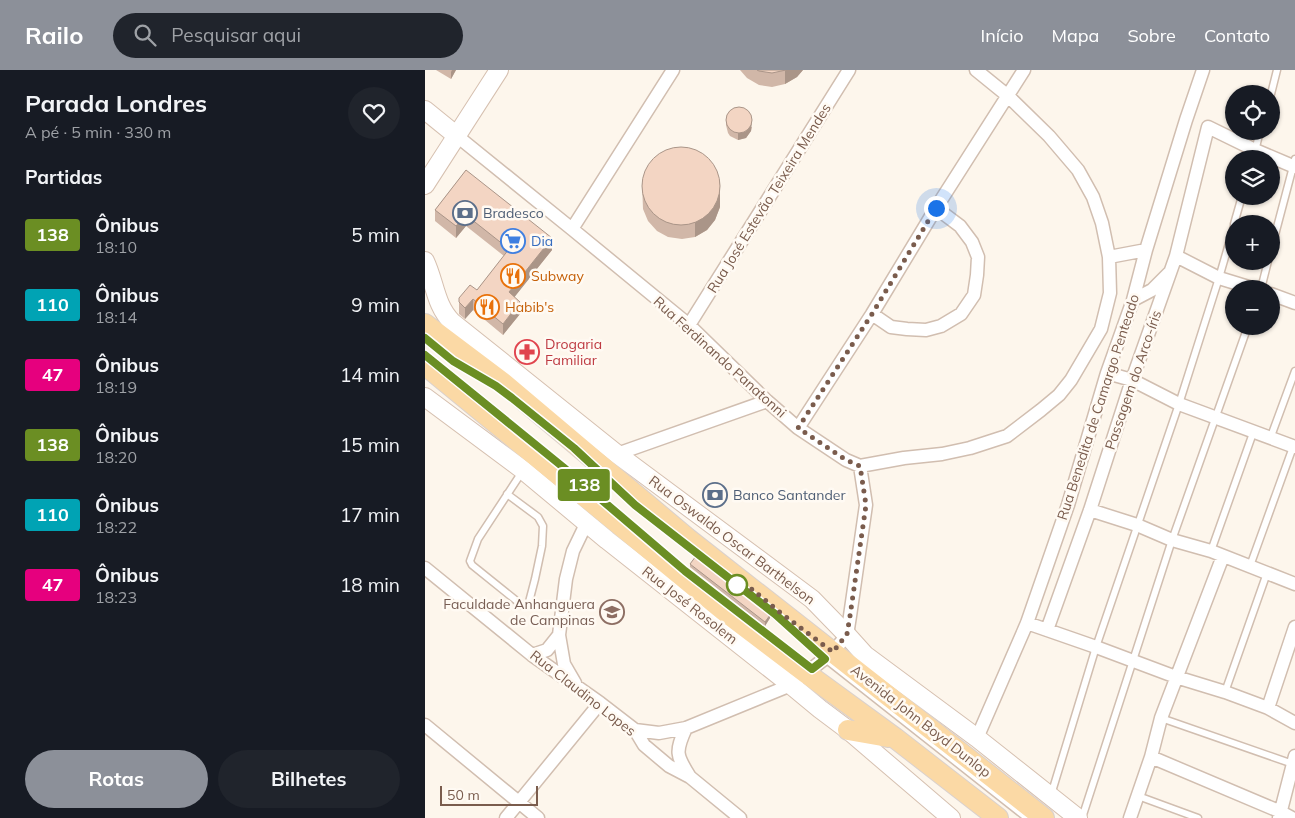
<!DOCTYPE html>
<html lang="pt">
<meta charset="utf-8">
<style>
:root{--surface:#171b24;--page:#20242c;--text:#f1f3f6;--muted:#9ea1a6;--accent:#8c9099}
body{margin:0;font-family:Mulish,sans-serif;background:var(--page);color:var(--text);height:100vh;display:flex;flex-direction:column;font-size:19px;white-space:nowrap}
*{box-sizing:border-box;margin:0}
p{font-size:16px;color:var(--muted)}
.icon{flex:none;width:28px;height:28px;fill:none;stroke:currentColor;stroke-width:2;stroke-linecap:round;stroke-linejoin:round}
.map{position:relative;flex:1;overflow:hidden}
.drawer{display:flex;flex-direction:column;background:var(--surface);width:425px}
.drawer>*{flex:none}
.badge{padding:0 10px;border-radius:4px;font-size:18px;line-height:32px}
.tools{position:absolute;left:800px;top:15px;display:grid;gap:10px}
.tools a{display:grid;place-items:center;width:55px;height:55px;border-radius:50%;background:var(--surface);box-shadow:0 1px 4px #0004;font-size:25px}
.scale{position:absolute;left:15px;bottom:12px;width:98px;box-sizing:border-box;padding-left:5px;border:2px solid #7a5c4d;border-top:0;font-size:14px;line-height:18px;white-space:nowrap;color:#7a5c4d;-webkit-text-stroke:4px #fffaf3;paint-order:stroke}
.you{position:absolute;width:25px;height:25px;margin:-12px;border:4px solid #fff;border-radius:50%;background:#1a73e8;box-shadow:0 0 0 8px #1a73e833}
.map>.badge{position:absolute;translate:-50% -50%;box-shadow:0 0 0 2px #fff}
h2{padding:0 25px;font-size:19px;line-height:45px}
.round{display:grid;place-items:center;flex:none;width:52px;height:52px;border-radius:26px;background:var(--page)}
.headline{display:flex;align-items:center;justify-content:space-between;height:85px;padding:0 25px}
h1{font-size:24px;font-weight:700;line-height:38px}
.action{display:flex;gap:10px;margin-top:auto;padding:10px 25px}
.action a{flex:1;height:58px;border-radius:30px;background:var(--accent);color:#fff;font-size:20px;font-weight:700;line-height:58px;text-align:center}
.action a+a{background:var(--page);color:var(--text)}
ul{padding:0;list-style:none}
li{display:flex;align-items:center;gap:15px;height:70px;padding:0 25px}
li div{flex:1}
li b{display:block;font-size:19px}
li em{font-style:normal}
li .badge{min-width:55px;font-weight:700;text-align:center}
header{display:flex;align-items:center;gap:30px;box-sizing:border-box;height:70px;padding:0 25px;background:var(--accent);color:#fff}
header strong{font-size:24px}
nav{display:flex;gap:28px;margin-inline-start:auto;font-size:18px}
.search{width:350px;height:45px;background:var(--page);display:flex;align-items:center;gap:12px;box-sizing:border-box;padding:0 18px;border-radius:28px;color:var(--muted);font-size:19px}
main{display:flex;flex:1;min-height:0}
.map>svg:first-child{display:block}
.lines{fill:none;stroke-linecap:round;stroke-linejoin:round}
.lane-casing{stroke:#d1beb0;stroke-width:9}
.street-casing{stroke:#d1beb0;stroke-width:15}
.secondary-casing{stroke:#d6c0b0;stroke-width:20}
.primary-casing{stroke:#dad1cd;stroke-width:22}
.lane{stroke:#fff;stroke-width:6}
.street{stroke:#fff;stroke-width:12}
.secondary{stroke:#fff;stroke-width:18}
.primary{stroke:#fbd9a5;stroke-width:20}
.wall{fill:#d1b7a8}
.shaded-wall{fill:#aa9588}
.building{fill:#f3d5c3;stroke:#aa9588}
.line-casing{stroke:#fff;stroke-width:11}
.line{stroke:#6b8e23;stroke-width:8}
.walk{stroke:#7a5c4d;stroke-width:5;stroke-dasharray:0 9}
.stop-dot{fill:#fff;stroke:#6b8e23;stroke-width:2.5}
.labels{text-anchor:middle;stroke-width:5;stroke-linejoin:round;paint-order:stroke}
.street-label{font-size:14px;fill:#7a5c4d;stroke:#fffaf3}
.service-label{font-size:14px;fill:#4e5e75;stroke:#fffaf3;text-anchor:start}
.shop-label{font-size:14px;fill:#366cbe;stroke:#fffaf3;text-anchor:start}
.food-label{font-size:14px;fill:#c56008;stroke:#fffaf3;text-anchor:start}
.health-label{font-size:14px;fill:#be3a42;stroke:#fffaf3;text-anchor:start}
.education-label{font-size:14px;fill:#785e54;stroke:#fffaf3;text-anchor:end}
</style>
<header>
<strong>Railo</strong>
<div class="search"><svg class="icon" aria-label="search" viewBox="0 0 24 24"><circle cx="10" cy="10" r="6"/><path d="M15 15l6 6"/></svg>Pesquisar aqui</div>
<nav><a>Início</a><a>Mapa</a><a>Sobre</a><a>Contato</a></nav>
</header>
<main>
<section class="drawer">
<div class="headline"><div><h1>Parada Londres</h1><p>A pé · 5 min · 330 m</p></div><a class="round"><svg class="icon" aria-label="heart" viewBox="0 0 24 24"><path d="M12 20l-8-8c-3-5 5-10 8-4 3-6 11-1 8 4z"/></svg></a></div>
<h2>Partidas</h2>
<ul>
<li><span class="badge" style="background:#6b8e23;color:#fff">138</span><div><b>Ônibus</b><p>18:10</p></div><em>5 min</em></li>
<li><span class="badge" style="background:#00a3b4;color:#fff">110</span><div><b>Ônibus</b><p>18:14</p></div><em>9 min</em></li>
<li><span class="badge" style="background:#e6007e;color:#fff">47</span><div><b>Ônibus</b><p>18:19</p></div><em>14 min</em></li>
<li><span class="badge" style="background:#6b8e23;color:#fff">138</span><div><b>Ônibus</b><p>18:20</p></div><em>15 min</em></li>
<li><span class="badge" style="background:#00a3b4;color:#fff">110</span><div><b>Ônibus</b><p>18:22</p></div><em>17 min</em></li>
<li><span class="badge" style="background:#e6007e;color:#fff">47</span><div><b>Ônibus</b><p>18:23</p></div><em>18 min</em></li>
</ul>
<div class="action"><a>Rotas</a><a>Bilhetes</a></div>
</section>
<div class="map">
<svg width="870" height="748" viewBox="0 0 870 748">
<rect width="100%" height="100%" fill="#fdf6ec"/>
<g class="lines">
<defs>
<path id="lane" d="M846,24L852,0
M828,89L835,61
M809,154L817,126
M846,180L870,89
M836,219L843,191
M0,268L28,291L53,305
M845,369L870,301
M82,424L113,447L118,456L117,476L110,509L104,532L102,535L98,536L47,495L45,491L53,469L97,402
M786,481L828,363
M825,496L868,377
M399,588L602,748
M800,622L842,503
M736,648L868,694
M626,725L671,577L754,334L794,208L809,156
M713,726L773,748
M657,748L747,470L823,256"/>
<path id="street" d="M32,66L147,159L264,255L342,331L373,358L421,390L435,396L479,388L517,384L545,378L582,366L616,340L634,325L646,310L676,259L685,223L684,187L677,153L668,127L653,100L624,66L583,26L551,0
M147,159L248,0
M751,186L794,208L830,219
M684,187L721,180
M846,224L870,233
M708,230L727,220L744,203
M447,244L466,257L482,259L501,260L516,256L536,244L549,225L552,205L553,187L547,172L535,156L511,138
M264,255L424,0
M682,303L707,310L754,334L870,377
M373,358L447,244L511,138L599,0
M192,384L342,331
M665,440L712,455L747,470L786,481L870,514
M0,498L107,585L175,633L210,660L219,675L244,696L265,707L315,748
M602,553L671,577L751,607L800,622L843,638L870,653
M622,560L665,440L707,310L751,186L783,57L830,80L870,97
M107,585L122,580L134,565
M150,613L139,594L134,565L141,509L148,481L162,452
M843,638L870,557
M0,655L113,748
M261,658C250,682 251,685 265,707
M210,660L234,663L261,658L366,615L408,582L422,565L425,546L441,435L435,396
M552,668L602,553L643,435L682,303L708,230L721,180L761,50L778,0
M726,687L856,742L867,748
M81,748L175,633
M705,748L726,687L736,648L798,486
M854,748L870,686"/>
<path id="secondary" d="M0,40L32,66
M0,115L74,0
M0,191C10,212 10,235 27,252L192,384L387,529L422,565L440,585L552,668L653,748
M0,327L98,400L182,470L366,615L395,639L423,660L526,748"/>
<path id="primary" d="M0,254L77,312L262,468L619,748
M0,295L298,540L381,603L470,668L573,748
M423,660L463,667"/>
</defs>
<use href="#lane" class="lane-casing"/>
<use href="#street" class="street-casing"/>
<use href="#secondary" class="secondary-casing"/>
<use href="#primary" class="primary-casing"/>
<use href="#lane" class="lane"/>
<use href="#street" class="street"/>
<use href="#secondary" class="secondary"/>
<use href="#primary" class="primary"/>
</g>
<path class="wall" d="M11,0H31L26,9Z
M315,0H378L372,7L360,14L347,17L334,15L322,8Z
M301,48L327,57L326,61L321,68L313,70L305,66L303,63L301,55Z
M41,100L127,180L89,227L95,244L78,265L48,240L40,249L34,244V228L52,220L79,186L41,156L31,168L10,151V140Z
M217,113L295,137L290,150L282,160L270,167L257,169L243,167L232,161L223,151L218,139Z
M265,494L345,548L340,556L265,497Z"/>
<path class="shaded-wall" d="M27,0H31L26,9V2Z
M361,0H378L372,7L360,14V1Z
M327,50L326,61L321,68L313,70V63Z
M295,110V137L290,150L282,160L270,167V153Z
M41,145V156L31,168V156Z
M127,168V180L84,234V222Z
M48,229V240L40,249V238Z
M95,232V244L78,265V254Z
M345,545V548L340,556V552Z"/>
<path class="building" d="M332,0H361L347,3L334,1Z
M301 50a13 13 0 1 1 26 0a13 13 0 1 1-26 0Z
M217 116a39 39 0 1 1 78 0a39 39 0 1 1-78 0Z
M41,100L127,168L84,222L95,232L78,254L48,229L40,238L34,232V228L45,215L52,220L84,179L41,145L31,156L10,140Z
M271,486L345,545L340,552L265,494Z"/>
<g class="lines">
<defs>
<path id="line" d="M0,268L28,291L71,316L87,328L149,378L210,435L350,544L400,589L387,599L260,501L138,397L0,285"/>
</defs>
<use href="#line" class="line-casing"/>
<use href="#line" class="line"/>
<path class="walk" d="M312,515L318,512L357,544L408,582L422,564L425,546L441,435L435,396L421,390L373,358L447,244L511,138"/>
</g>
<defs>
<symbol id="bank-ring" viewBox="-11 -11 22 22"><circle r="9.5" fill="#fffaf3" stroke="#5c6f8a" stroke-width="1.5"/><path d="M-6-4H6V4H-6ZM0-2.3a2.3 2.3 0 1 0 0 4.6a2.3 2.3 0 1 0 0-4.6Z" fill="#5c6f8a"/></symbol>
<symbol id="supermarket-ring" viewBox="-11 -11 22 22"><circle r="9.5" fill="#fffaf3" stroke="#3f7fe0" stroke-width="1.5"/><path d="M-6-5.5h2.5l.6 2H6L4.5 2H-2.5L-4.4-4H-6ZM-1.5 3.2a1.3 1.3 0 1 0 .1 0ZM3 3.2a1.3 1.3 0 1 0 .1 0Z" fill="#3f7fe0"/></symbol>
<symbol id="restaurant-ring" viewBox="-11 -11 22 22"><circle r="9.5" fill="#fffaf3" stroke="#e8710a" stroke-width="1.5"/><path d="M-5-6h1v4h1v-4h1v4h1v-4h1v5L-1.5 .5V6h-2V.5L-5-1ZM5-6V6H3V1.5H1.5Q1.5-4 5-6Z" fill="#e8710a"/></symbol>
<symbol id="pharmacy-ring" viewBox="-11 -11 22 22"><circle r="9.5" fill="#fffaf3" stroke="#e0444e" stroke-width="1.5"/><path d="M-2-6h4v4h4v4h-4v4h-4v-4h-4v-4h4Z" fill="#e0444e"/></symbol>
<symbol id="university-ring" viewBox="-11 -11 22 22"><circle r="9.5" fill="#fffaf3" stroke="#8d6e63" stroke-width="1.5"/><path d="M0-5L7-2L0 1L-7-2ZM-4 1L0 2.5L4 1V4Q0 6-4 4Z" fill="#8d6e63"/></symbol>
</defs>
<g fill-rule="evenodd">
<use href="#bank-ring" x="26" y="129" width="28" height="28"/>
<use href="#supermarket-ring" x="74" y="157" width="28" height="28"/>
<use href="#restaurant-ring" x="74" y="192" width="28" height="28"/>
<use href="#restaurant-ring" x="48" y="223" width="28" height="28"/>
<use href="#pharmacy-ring" x="88" y="268" width="28" height="28"/>
<use href="#bank-ring" x="276" y="411" width="28" height="28"/>
<use href="#university-ring" x="173" y="528" width="28" height="28"/>
</g>
<circle class="stop-dot" cx="312" cy="515" r="10"/>
<g class="labels">
<g class="street-label">
<text transform="translate(344 128) rotate(-58)" y="5">Rua José Estevão Teixeira Mendes</text>
<text transform="translate(295 287) rotate(42)" y="5">Rua Ferdinando Panatonni</text>
<text transform="translate(708 310) rotate(-71)" y="5">Passagem do Arco-íris</text>
<text transform="translate(673 337) rotate(-72)" y="5">Rua Benedita de Camargo Penteado</text>
<text transform="translate(307 470) rotate(37)" y="5">Rua Oswaldo Oscar Barthelson</text>
<text transform="translate(265 535) rotate(38)" y="5">Rua José Rosolem</text>
<text transform="translate(158 623) rotate(38)" y="5">Rua Claudino Lopes</text>
<text transform="translate(496 651) rotate(38)" y="5">Avenida John Boyd Dunlop</text>
</g>
<g class="service-label">
<text x="58" y="148">Bradesco</text>
<text x="308" y="430">Banco Santander</text>
</g>
<g class="shop-label">
<text x="106" y="176">Dia</text>
</g>
<g class="food-label">
<text x="106" y="211">Subway</text>
<text x="80" y="242">Habib's</text>
</g>
<g class="health-label">
<text x="120" y="279">Drogaria<tspan x="120" dy="16">Familiar</tspan></text>
</g>
<g class="education-label">
<text x="170" y="539">Faculdade Anhanguera<tspan x="170" dy="16">de Campinas</tspan></text>
</g>
</g>
</svg>
<div class="tools">
<a><svg class="icon" aria-label="locate" viewBox="0 0 24 24"><circle cx="12" cy="12" r="6"/><path d="M12 2v4M12 18v4M2 12h4M18 12h4"/></svg></a>
<a><svg class="icon" aria-label="layers" viewBox="0 0 24 24"><path d="M12 4l9 5-9 5-9-5zM3 14l9 5 9-5"/></svg></a>
<a>+</a>
<a>−</a>
</div>
<div class="scale">50 m</div>
<div class="you" style="left:511px;top:138px"></div>
<b class="badge" style="left:159px;top:415px;background:#6b8e23;color:#fff">138</b>
</div>
</main>
